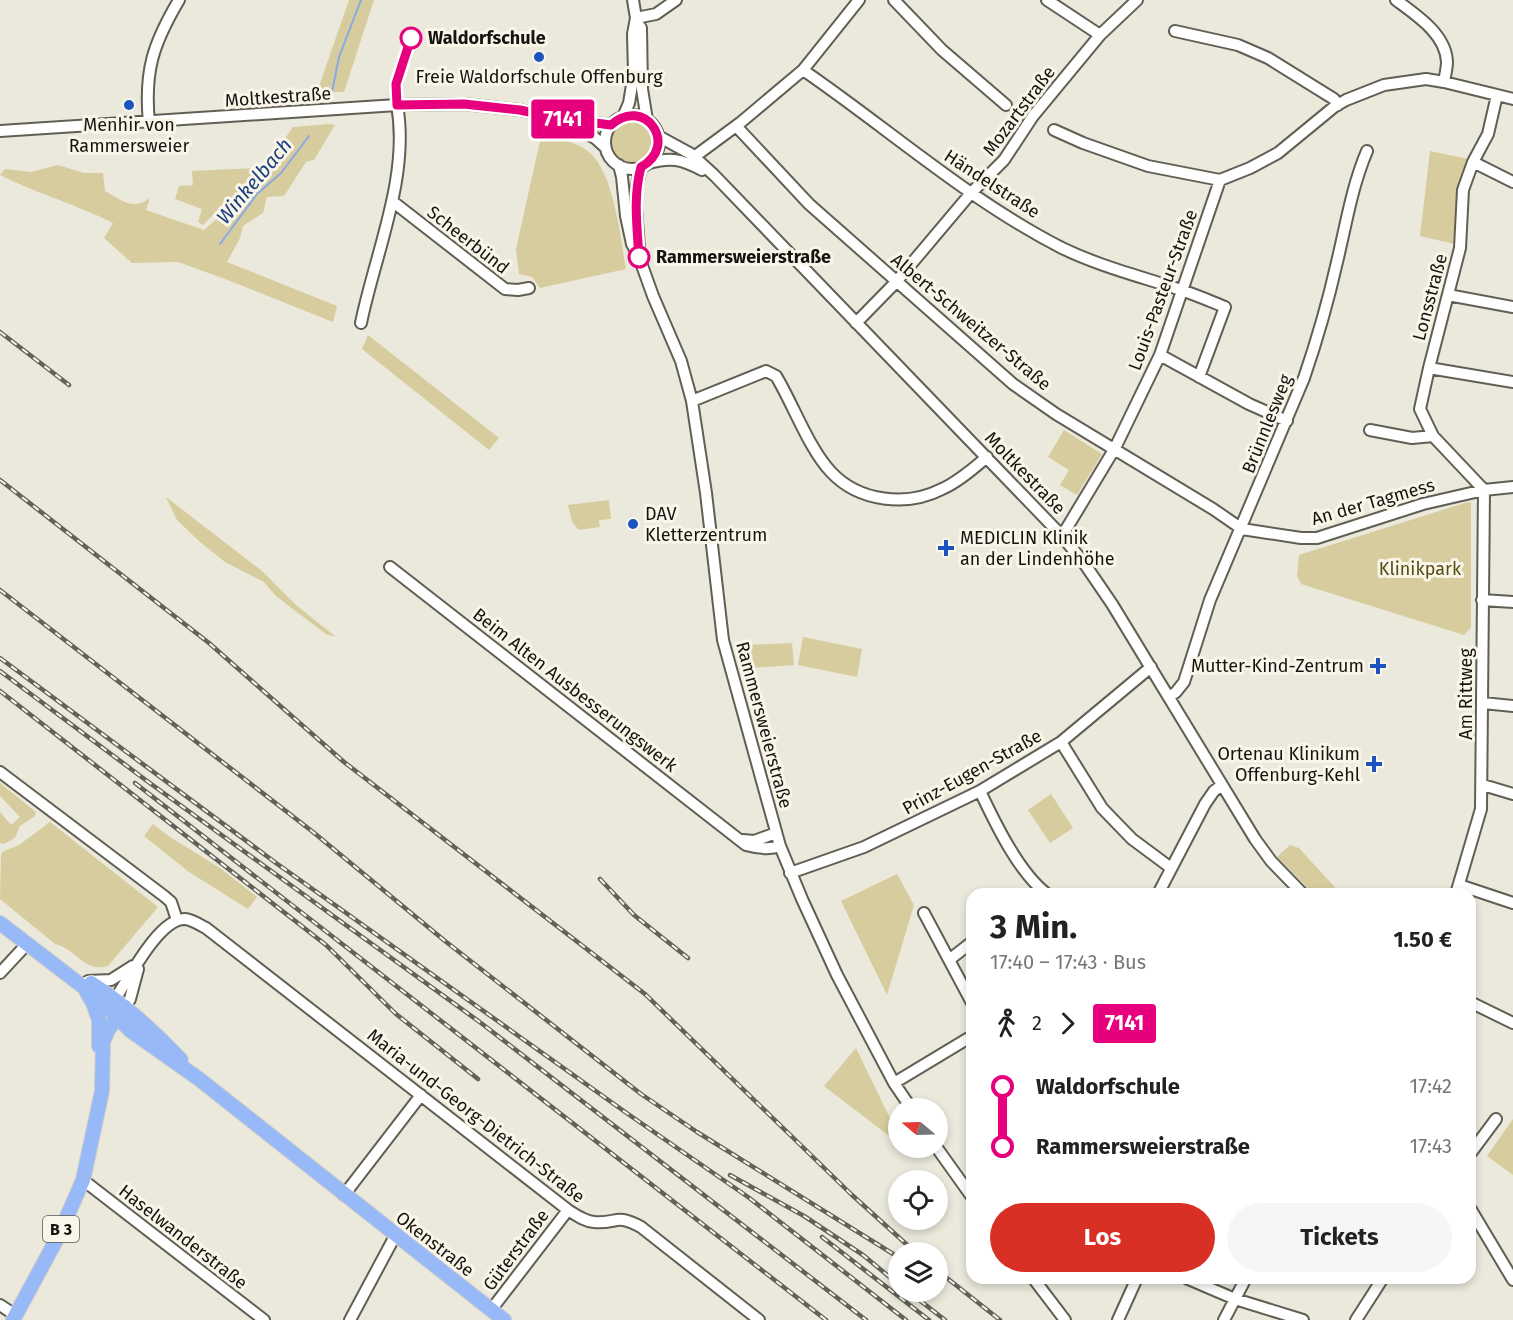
<!DOCTYPE html>
<html lang="de">
<meta charset="utf-8">
<style>
:root{--surface:#fff;--page:#f6f6f6;--text:#222;--muted:#767676;--accent:#d93025}
body{margin:0;font-family:"Fira Sans",sans-serif;background:var(--page);color:var(--text);height:100vh;display:flex;flex-direction:column;font-size:22px;white-space:nowrap}
*{box-sizing:border-box;margin:0}
p{font-size:20px;color:var(--muted)}
.icon{flex:none;width:33px;height:33px;fill:none;stroke:currentColor;stroke-width:2;stroke-linecap:round;stroke-linejoin:round}
.map{position:relative;flex:1;overflow:hidden}
.sheet{position:absolute;left:966px;top:888px;width:510px;height:396px;display:flex;flex-direction:column;background:var(--surface);border-radius:18px;box-shadow:0 3px 9px #0003}
.sheet>*{flex:none}
.badge{padding:0 12px;border-radius:4px;font-size:21px;line-height:39px}
.needle{width:39px;rotate:289deg}
.buttons{position:absolute;left:888px;top:1098px;display:grid;gap:12px}
.buttons a{display:grid;place-items:center;width:60px;height:60px;border-radius:50%;background:var(--surface);box-shadow:0 3px 9px #0003;font-size:30px}
.map>.badge{position:absolute;translate:-50% -50%;box-shadow:0 0 0 3px #fff}
.legs{display:flex;align-items:center;gap:9px;height:66px;padding:0 24px;font-size:20px}
.legs p{margin-inline-start:auto}
.head{display:flex;align-items:center;justify-content:space-between;height:102px;padding:0 24px}
h1{font-size:33px;font-weight:700;line-height:45px}
.cta{display:flex;gap:12px;margin-top:auto;padding:12px 24px}
.cta a{flex:1;height:69px;border-radius:36px;background:var(--accent);color:#fff;font-size:24px;font-weight:700;line-height:69px;text-align:center}
.cta a+a{background:var(--page);color:var(--text)}
ul{padding:0 24px;list-style:none}
li{display:flex;align-items:center;gap:21px;height:60px;font-size:22px}
li i{display:grid;place-items:center;width:9px;height:100%;margin:0 8px;background:currentColor}
li i::after{content:'';width:15px;height:15px;margin:-8px;border:4px solid;border-radius:50%;background:var(--surface)}
li p{margin-inline-start:auto}
li:first-child i{background:linear-gradient(#0000 50%,currentColor 0)}
li:last-child i{background:linear-gradient(currentColor 50%,#0000 0)}
.map>svg:first-child{display:block}
.green{fill:#d7cc9d}
.lines{fill:none;stroke-linecap:round;stroke-linejoin:round}
.stream{stroke:#88a9e3;stroke-width:2}
.minor-casing{stroke:#615e53;stroke-width:14}
.major-casing{stroke:#cccbca;stroke-width:16}
.minor{stroke:#fff;stroke-width:10}
.major{stroke:#98b9f7;stroke-width:14}
.rail-casing{stroke:#62615a;stroke-width:4.5}
.rail{stroke:#f9f6e9;stroke-width:2;stroke-dasharray:7;stroke-linecap:butt}
.line-1-casing{stroke:#fff;stroke-width:14}
.line-1{stroke:#e6007e;stroke-width:9}
.stop-1-dot{fill:#fff;stroke:#e6007e;stroke-width:3}
.poi-dot{fill:#1b53bf;stroke:#f9f6e9;stroke-width:2}
.labels{text-anchor:middle;stroke-width:6;stroke-linejoin:round;paint-order:stroke}
.shield{fill:#f9f6e9;stroke:#595851;stroke-width:1.5}
.shield-label{font-size:16px;font-weight:bold;fill:#151410}
.stop-label{font-size:18px;font-weight:bold;fill:#151410;stroke:#f9f6e9;text-anchor:start}
.poi-label{font-size:18px;fill:#151410;stroke:#f9f6e9}
.street-label{font-size:18px;fill:#151410;stroke:#f9f6e9}
.park-label{font-size:18px;fill:#584c16;stroke:#f9f6e9}
.water-label{font-size:20px;font-style:italic;fill:#1a3e82;stroke:#f9f6e9}
</style>
<div class="map">
<svg width="1513" height="1320" viewBox="0 0 1513 1320">
<rect width="100%" height="100%" fill="#ebe9dc"/>
<path class="green" d="M349,0H374L344,92H317Z
M611 142a22 22 0 1 1 44 0a22 22 0 1 1-44 0Z
M330,124L335,125L314,160L306,162L284,196L267,197L263,213L243,226L240,238L227,262L337,306L333,322L225,279L178,262L132,263L104,238L113,223C76,204 37,194 0,175L5,169L31,172L58,165L84,173H103L105,191C121,200 133,211 150,198L146,210L204,230L222,214L230,198L203,225L198,222L202,209L175,199L179,186L193,185L192,171L258,168L251,175L261,173L293,127Z
M542,132C556,137 572,141 585,149C614,167 620,237 626,269L540,288L532,277L519,274L516,249Z
M1430,151L1468,159L1459,189L1454,244L1420,236Z
M368,335L499,438L489,450L362,349Z
M1064,430L1102,454L1077,495L1060,485L1069,470L1048,457Z
M166,497L262,571L296,605L336,637L326,634L298,613L275,595L264,582L225,562L200,542L177,520Z
M609,500L611,519L599,520L600,527L579,530L572,522L568,505Z
M1468,502L1471,503V627L1464,635L1301,584L1297,576L1299,555Z
M803,637L862,649L857,677L798,665Z
M792,643L794,665L749,668L747,645Z
M0,783L36,812L35,816L20,826L15,838L4,844L0,843V812L11,825L20,817L0,796Z
M1051,794L1073,828L1050,843L1028,810Z
M50,822L158,907L108,966C84,973 77,949 55,944L0,899L1,854L4,851L19,845Z
M153,824L170,837L220,868L257,897L248,909L189,872L144,836Z
M1290,845L1299,848L1341,894H1314L1277,857Z
M897,874L914,905L887,995L841,901Z
M856,1048L897,1133L889,1136L824,1086Z
M1513,1119V1175L1487,1156Z"/>
<g class="lines">
<path class="stream" d="M332,92L339,57L361,0
M220,244L257,194L281,173L309,136"/>
<defs>
<path id="minor" d="M894,0L942,50L1006,105
M1047,0L1100,35
M1396,0C1416,15 1446,34 1447,62C1447,68 1445,76 1444,82
M636,18L656,14L676,0
M636,21L641,28L642,89L647,120
M1175,31L1238,45L1268,58L1334,99L1338,105
M803,70C889,129 968,200 1062,248C1099,266 1139,276 1178,289C1194,294 1210,301 1225,307L1199,377
M605 142a27 27 0 1 1 54 0a27 27 0 1 1-54 0Z
M623,117L629,103L634,73L633,34L636,18L633,0
M562,121L595,138L605,147
M149,123C144,71 153,44 179,0
M736,126L809,204L1013,384L1056,414L1213,509L1242,529L1301,538H1317L1423,504L1484,490L1513,487
M1054,130L1083,143L1148,166L1220,180L1250,168L1278,153L1334,107L1346,100L1384,85L1426,79L1444,82L1513,99
M0,131L397,105L464,104L520,110L557,118L611,125
M658,136L691,154L714,175L1062,536L1084,563L1112,604L1255,839L1271,861L1303,894
M694,157L740,123L803,70L859,0
M1473,162L1513,182
M649,163C671,157 681,159 702,170
M619,165L622,177L626,216L632,244L639,257L653,296L681,361L692,401L706,493L723,640L780,846L802,899L837,975L894,1083L911,1108
M392,201L505,289L518,290L529,288
M639,248L635,195L641,167
M1448,295L1513,307
M361,323C375,254 410,176 397,105
M856,323L896,282L971,193L1004,160L1033,116L1100,35L1137,0
M1160,355L1249,404L1287,421
M1429,368L1513,382
M692,401L766,371L776,376C793,404 809,449 831,472C859,502 907,507 942,489C958,482 974,468 987,457
M1370,430L1412,438L1433,436
M1484,490L1433,436L1420,409L1429,368L1460,248L1463,190L1473,162L1488,134L1497,95
M1062,536L1115,448L1160,355L1220,180
M390,567L746,845C757,848 769,850 780,846
M1482,600L1513,602
M1169,697L1176,692L1184,682L1210,600L1304,378C1317,340 1328,302 1337,262C1346,225 1352,186 1367,151
M1483,703L1513,706
M1061,742L1102,808L1132,839L1171,868
M0,772L164,896L171,902L177,920
M1483,785L1513,794
M980,791C995,823 1019,873 1047,894
M743,840L754,841L776,833
M790,873L864,847L980,791L1061,742L1151,667
M1459,885L1513,903
M1158,894L1205,804L1214,791L1222,785
M1456,894L1481,809L1484,490
M924,913L972,1003
M949,960L972,942
M0,973L27,944
M88,981L111,980L133,966
M115,999C128,980 159,918 185,919C193,920 200,925 206,928L568,1210C576,1215 584,1221 594,1222C618,1224 615,1213 641,1227L759,1320
M1470,1002L1513,1023
M125,1007L130,999L138,969
M894,1083L972,1036
M937,1148L972,1197
M1470,1154L1496,1119
M83,1180L264,1320
M344,1195L421,1095
M1470,1208L1513,1280
M1033,1278L1065,1320
M1186,1278L1235,1299L1303,1320
M0,1305L15,1315
M491,1310L568,1210
M350,1320L395,1236
M1118,1320L1137,1278
M1224,1320L1246,1278
M1356,1320L1383,1278"/>
<path id="major" d="M0,923L99,999L131,1031L199,1079L504,1320
M91,983C125,1005 154,1031 181,1060
M87,993L93,1003L99,1020V1046
M13,1320L59,1235L83,1180L102,1091L103,1042L108,1030L125,1007"/>
</defs>
<use href="#minor" class="minor-casing"/>
<use href="#major" class="major-casing"/>
<use href="#minor" class="minor"/>
<use href="#major" class="major"/>
<defs>
<path id="rail" d="M0,332L69,385
M0,480L209,643L344,762L645,994L852,1195L915,1252
M0,590L313,832L445,941L641,1094L697,1132L898,1257
M0,658L276,863L628,1114L748,1197L906,1320
M0,671L147,781L481,1023L866,1320
M0,691L326,945L396,1014L478,1079
M135,783L826,1320
M600,879L634,915L688,958
M730,1175L804,1216L863,1255L898,1284
M822,1237L929,1320
M938,1271L1000,1320
M909,1292L945,1320"/>
</defs>
<use href="#rail" class="rail-casing"/>
<use href="#rail" class="rail"/>
</g>
<g class="lines">
<defs>
<path id="line-1" d="M411,38L396,84L397,105L464,104L520,110L557,118L611,125C644,95 680,145 641,167C633,197 637,226 639,257"/>
</defs>
<use href="#line-1" class="line-1-casing"/>
<use href="#line-1" class="line-1"/>
</g>
<g class="stop-1-dot">
<circle cx="411" cy="38" r="10"/>
<circle cx="639" cy="257" r="10"/>
</g>
<g class="poi-dot">
<circle cx="539" cy="57" r="6"/>
<circle cx="129" cy="105" r="6"/>
<circle cx="633" cy="524" r="6"/>
<path d="M943 539h6v6h6v6h-6v6h-6v-6h-6v-6h6z"/>
<path d="M1375 657h6v6h6v6h-6v6h-6v-6h-6v-6h6z"/>
<path d="M1371 755h6v6h6v6h-6v6h-6v-6h-6v-6h6z"/>
</g>
<g class="labels">
<rect class="shield" x="43" y="1216" width="36" height="26" rx="4.5"/>
<g class="shield-label">
<text x="61" y="1235">B 3</text>
</g>
<g class="stop-label">
<text x="428" y="44">Waldorfschule</text>
<text x="656" y="263">Rammersweierstraße</text>
</g>
<g class="poi-label">
<text x="539" y="83">Freie Waldorfschule Offenburg</text>
<text x="129" y="131">Menhir von<tspan x="129" dy="21">Rammersweier</tspan></text>
<text x="645" y="520" text-anchor="start">DAV<tspan x="645" dy="21">Kletterzentrum</tspan></text>
<text x="960" y="544" text-anchor="start">MEDICLIN Klinik<tspan x="960" dy="21">an der Lindenhöhe</tspan></text>
<text x="1364" y="672" text-anchor="end">Mutter-Kind-Zentrum</text>
<text x="1360" y="760" text-anchor="end">Ortenau Klinikum<tspan x="1360" dy="21">Offenburg-Kehl</tspan></text>
</g>
<g class="street-label">
<text transform="translate(278 97) rotate(-4)" y="6">Moltkestraße</text>
<text transform="translate(1019 111) rotate(-53)" y="6">Mozartstraße</text>
<text transform="translate(992 184) rotate(33)" y="6">Händelstraße</text>
<text transform="translate(468 240) rotate(38)" y="6">Scheerbünd</text>
<text transform="translate(1163 290) rotate(-70)" y="6">Louis-Pasteur-Straße</text>
<text transform="translate(1430 297) rotate(-75)" y="6">Lonsstraße</text>
<text transform="translate(971 322) rotate(40)" y="6">Albert-Schweitzer-Straße</text>
<text transform="translate(1267 424) rotate(-68)" y="6">Brünnlesweg</text>
<text transform="translate(1025 473) rotate(46)" y="6">Moltkestraße</text>
<text transform="translate(1373 502) rotate(-16)" y="6">An der Tagmess</text>
<text transform="translate(575 690) rotate(38)" y="6">Beim Alten Ausbesserungswerk</text>
<text transform="translate(1466 694) rotate(-90)" y="6">Am Rittweg</text>
<text transform="translate(764 725) rotate(75)" y="6">Rammersweierstraße</text>
<text transform="translate(972 772) rotate(-29)" y="6">Prinz-Eugen-Straße</text>
<text transform="translate(476 1116) rotate(38)" y="6">Maria-und-Georg-Dietrich-Straße</text>
<text transform="translate(183 1237) rotate(38)" y="6">Haselwanderstraße</text>
<text transform="translate(435 1244) rotate(38)" y="6">Okenstraße</text>
<text transform="translate(516 1250) rotate(-53)" y="6">Güterstraße</text>
</g>
<g class="park-label">
<text x="1420" y="575">Klinikpark</text>
</g>
<g class="water-label">
<text transform="translate(254 181) rotate(-50)" y="7">Winkelbach</text>
</g>
</g>
</svg>
<div class="buttons">
<a><svg class="needle" viewBox="-14 -14 28 28"><path d="M0-13l5 13h-10z" fill="#e53935"/><path d="M0 13l5-13h-10z" fill="#767676"/></svg></a>
<a><svg class="icon" aria-label="locate" viewBox="0 0 24 24"><circle cx="12" cy="12" r="6"/><path d="M12 2v4M12 18v4M2 12h4M18 12h4"/></svg></a>
<a><svg class="icon" aria-label="layers" viewBox="0 0 24 24"><path d="M12 4l9 5-9 5-9-5zM3 14l9 5 9-5"/></svg></a>
</div>
<b class="badge" style="left:563px;top:119px;background:#e6007e;color:#fff">7141</b>
<section class="sheet">
<div class="head"><div><h1>3 Min.</h1><p>17:40 – 17:43 · Bus</p></div><b>1.50 €</b></div>
<div class="legs"><svg class="icon" aria-label="walk" viewBox="0 0 24 24"><circle cx="13" cy="4" r="2"/><path d="M13 8l-2 6 4 7M11 14l-3 7M7 12l3-4h3l4 4"/></svg>2<svg class="icon" aria-label="forward" viewBox="0 0 24 24"><path d="M9 5l7 7-7 7"/></svg><b class="badge" style="background:#e6007e;color:#fff">7141</b></div>
<ul>
<li><i style="color:#e6007e"></i><b>Waldorfschule</b><p>17:42</p></li>
<li><i style="color:#e6007e"></i><b>Rammersweierstraße</b><p>17:43</p></li>
</ul>
<div class="cta"><a>Los</a><a>Tickets</a></div>
</section>
</div>
